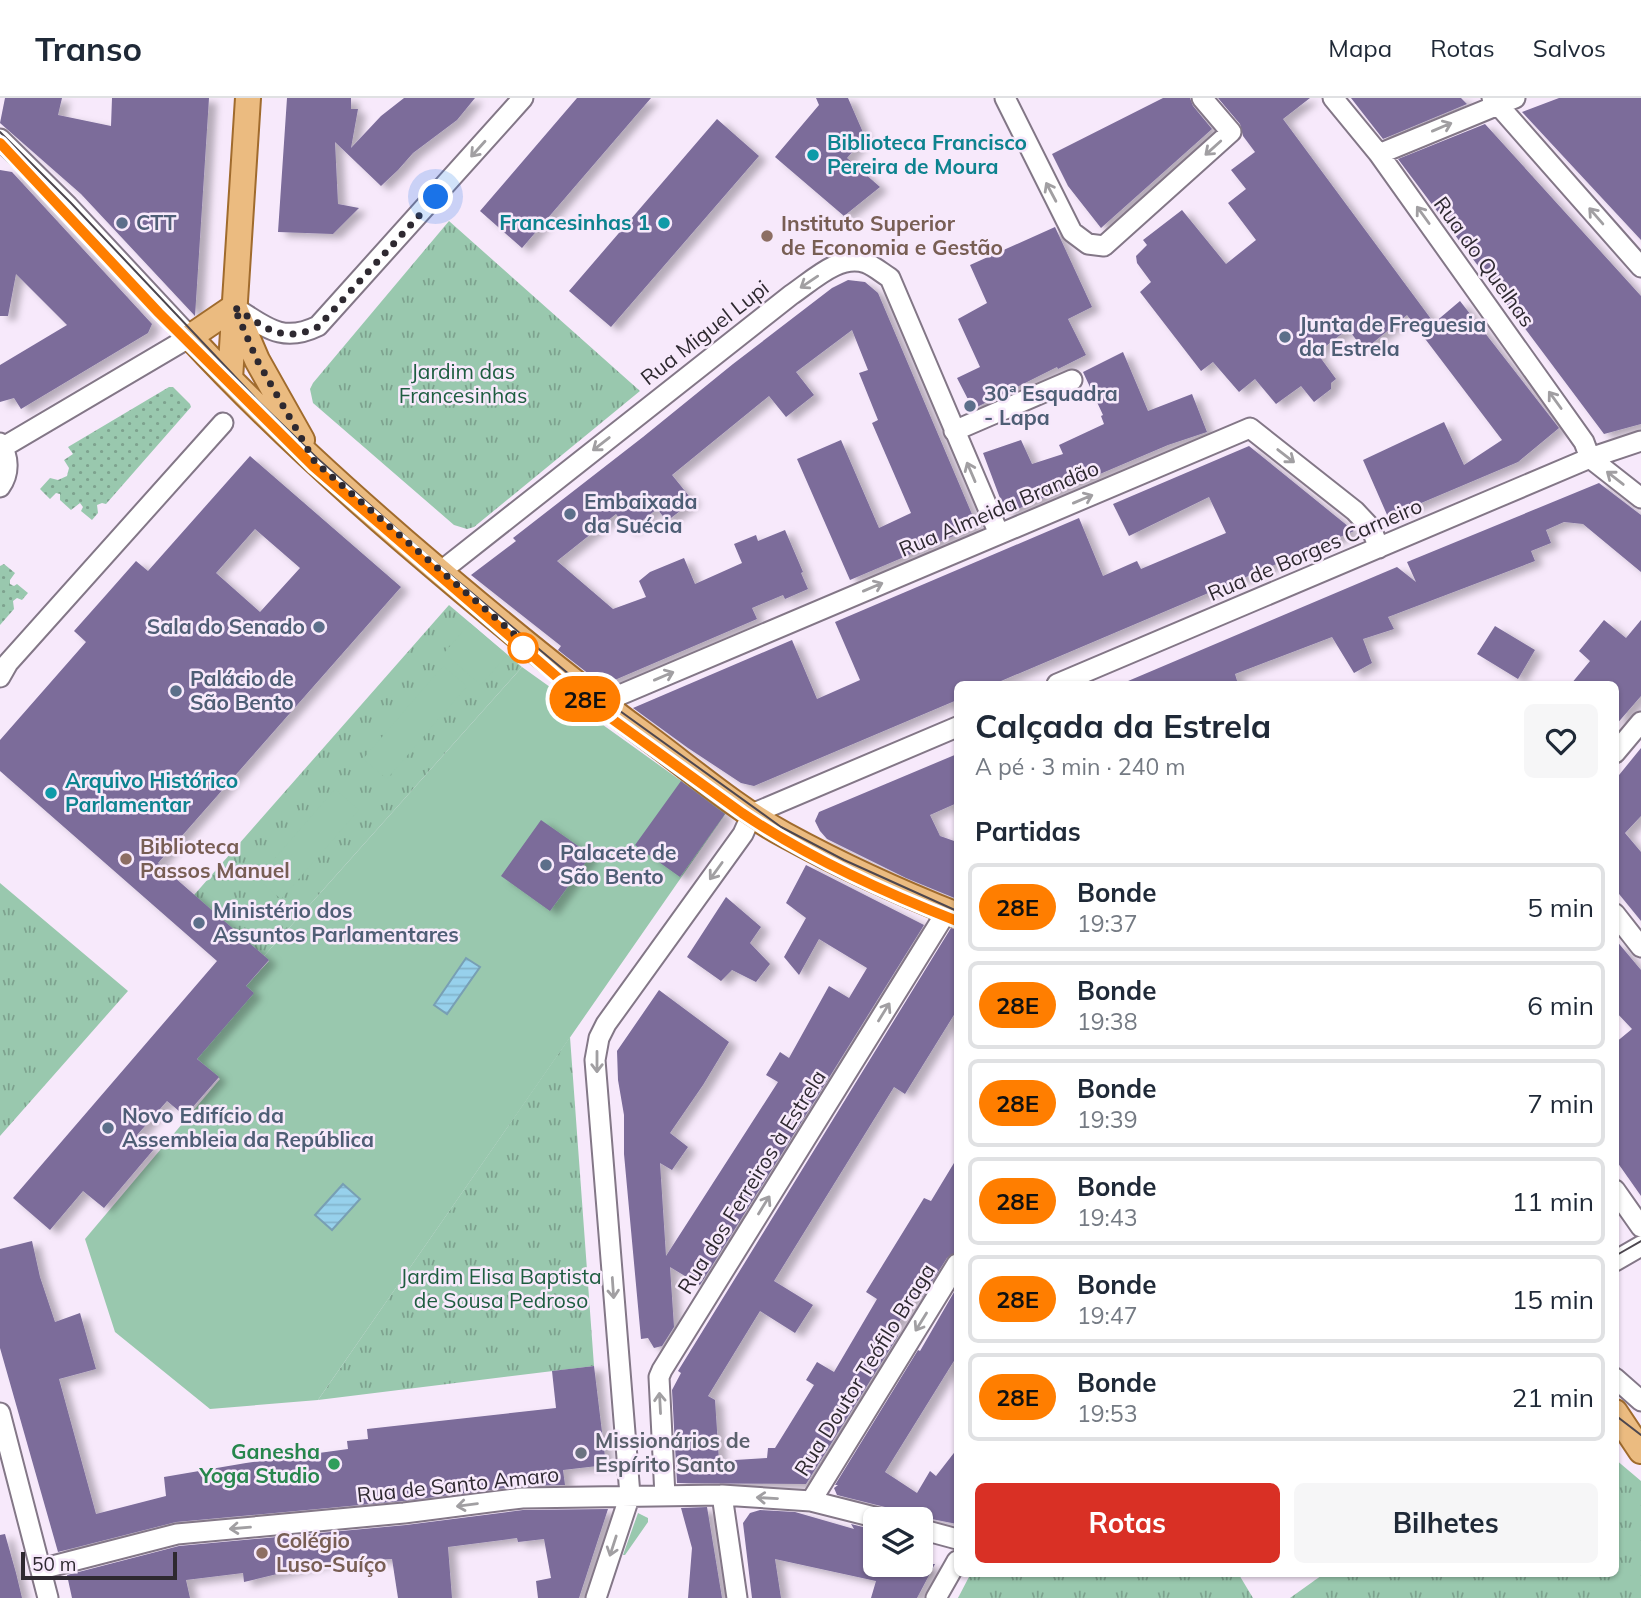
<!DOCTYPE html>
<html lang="pt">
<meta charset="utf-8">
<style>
:root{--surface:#fff;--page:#f6f6f7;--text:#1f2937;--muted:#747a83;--line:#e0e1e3;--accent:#d93025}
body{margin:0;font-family:Mulish,sans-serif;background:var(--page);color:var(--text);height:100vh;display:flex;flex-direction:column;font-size:26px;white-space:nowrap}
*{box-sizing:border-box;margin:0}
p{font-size:23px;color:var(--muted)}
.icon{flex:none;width:38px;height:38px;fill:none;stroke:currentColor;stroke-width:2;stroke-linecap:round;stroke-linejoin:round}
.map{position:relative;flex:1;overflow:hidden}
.panel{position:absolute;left:954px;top:583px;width:665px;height:896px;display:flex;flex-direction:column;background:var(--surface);border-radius:10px;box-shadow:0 2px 5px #0004}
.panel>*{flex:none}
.badge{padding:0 14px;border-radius:23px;font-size:24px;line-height:46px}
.tools{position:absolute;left:863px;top:1409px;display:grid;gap:14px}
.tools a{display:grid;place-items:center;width:70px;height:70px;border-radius:10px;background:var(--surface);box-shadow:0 2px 5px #0004;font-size:35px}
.scale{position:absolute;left:21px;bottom:18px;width:156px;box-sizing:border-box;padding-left:7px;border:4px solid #2e2930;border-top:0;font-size:19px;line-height:24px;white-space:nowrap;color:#2e2930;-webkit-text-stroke:5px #f7e9fb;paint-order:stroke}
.you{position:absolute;width:35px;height:35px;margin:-18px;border:5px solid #fff;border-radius:50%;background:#1a73e8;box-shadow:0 0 0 10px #1a73e833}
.map>.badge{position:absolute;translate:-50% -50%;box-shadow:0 0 0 4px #fff}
h2{padding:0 21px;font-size:26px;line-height:63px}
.round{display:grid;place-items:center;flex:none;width:74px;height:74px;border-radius:10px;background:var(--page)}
.summary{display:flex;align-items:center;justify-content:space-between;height:119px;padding:0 21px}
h1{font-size:33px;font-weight:700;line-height:52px}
.cta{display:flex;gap:14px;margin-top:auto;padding:14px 21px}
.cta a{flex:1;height:80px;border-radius:10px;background:var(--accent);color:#fff;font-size:28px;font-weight:700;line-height:80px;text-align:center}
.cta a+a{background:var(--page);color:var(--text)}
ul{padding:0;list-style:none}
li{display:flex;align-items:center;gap:21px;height:88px;margin:0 14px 10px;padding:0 7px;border:4px solid var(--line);border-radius:10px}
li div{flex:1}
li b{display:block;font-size:26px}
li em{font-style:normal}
li .badge{min-width:77px;font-weight:700;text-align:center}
header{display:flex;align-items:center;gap:42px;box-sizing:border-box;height:98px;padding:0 35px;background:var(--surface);border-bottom:2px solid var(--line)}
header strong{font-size:33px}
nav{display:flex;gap:38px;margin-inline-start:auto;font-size:24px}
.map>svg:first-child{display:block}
.grass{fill:url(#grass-dots)}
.park{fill:url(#park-tufts)}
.garden{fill:#99c8ae}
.water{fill:url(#water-rules);stroke:#789fb4;stroke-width:2}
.building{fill:#7b6c9a;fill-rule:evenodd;filter:url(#shadow)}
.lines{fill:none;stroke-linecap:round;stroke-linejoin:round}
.minor-casing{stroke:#837787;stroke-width:23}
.major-casing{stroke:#a06b2d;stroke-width:28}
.minor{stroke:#fff;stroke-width:19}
.major{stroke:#ebbb80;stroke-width:24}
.tram{stroke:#4d474f;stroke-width:2}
.oneway{stroke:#a19fa2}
.line-casing{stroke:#fff;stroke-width:16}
.line{stroke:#ff7e00;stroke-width:10}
.walk{stroke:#2e2930;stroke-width:7;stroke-dasharray:0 12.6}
.culture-dot{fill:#0f9aa8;stroke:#f7e9fb;stroke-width:2.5}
.service-dot{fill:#5c6f8a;stroke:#f7e9fb;stroke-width:2.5}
.education-dot{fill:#8d6e63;stroke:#f7e9fb;stroke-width:2.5}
.stop-dot{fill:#fff;stroke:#ff7e00;stroke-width:3.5}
.worship-dot{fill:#6b7280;stroke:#f7e9fb;stroke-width:2.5}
.leisure-dot{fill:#2e9e5b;stroke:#f7e9fb;stroke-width:2.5}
.labels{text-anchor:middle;stroke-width:5;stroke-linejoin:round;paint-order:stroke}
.culture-label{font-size:21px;font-weight:bold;fill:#0d838f;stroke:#f7e9fb;text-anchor:start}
.service-label{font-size:21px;font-weight:bold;fill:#4e5e75;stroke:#f7e9fb;text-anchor:start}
.education-label{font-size:21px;font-weight:bold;fill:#785e54;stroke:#f7e9fb;text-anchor:start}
.street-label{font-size:21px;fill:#2e2930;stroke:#f7e9fb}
.park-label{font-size:21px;fill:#1e5d40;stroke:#f7e9fb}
.worship-label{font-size:21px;font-weight:bold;fill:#5b616d;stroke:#f7e9fb;text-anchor:start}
.leisure-label{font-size:21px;font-weight:bold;fill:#27864d;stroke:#f7e9fb;text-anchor:end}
</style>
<header>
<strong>Transo</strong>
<nav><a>Mapa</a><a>Rotas</a><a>Salvos</a></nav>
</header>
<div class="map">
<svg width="1641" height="1500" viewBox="0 0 1641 1500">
<defs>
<pattern id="grass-dots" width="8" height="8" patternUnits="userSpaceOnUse" patternTransform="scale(1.75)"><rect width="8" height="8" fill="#99c8ae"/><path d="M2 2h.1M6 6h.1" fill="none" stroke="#7da28e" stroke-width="1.8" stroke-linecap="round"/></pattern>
<pattern id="park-tufts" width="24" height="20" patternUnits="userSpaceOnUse" patternTransform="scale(1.75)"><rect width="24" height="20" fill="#99c8ae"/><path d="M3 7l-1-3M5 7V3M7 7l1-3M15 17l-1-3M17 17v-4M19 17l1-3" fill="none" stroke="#7da28e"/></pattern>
<pattern id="water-rules" width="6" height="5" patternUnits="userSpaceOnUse" patternTransform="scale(1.75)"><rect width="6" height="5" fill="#97d1ec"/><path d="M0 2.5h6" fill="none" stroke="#82b3cb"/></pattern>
<filter id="shadow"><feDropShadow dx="8" dy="4.5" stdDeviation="3.5" flood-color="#0004"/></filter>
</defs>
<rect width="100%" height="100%" fill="#f7e9fb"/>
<path class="grass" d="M169,289H173L190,306L191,309L106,406L102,405L97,407L98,415L92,422L81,413L83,409L80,405L71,412L60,402V396L56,395L50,401L40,391L50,380L58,382L67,378L69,370L64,362L73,356L68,349Z
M4,466L15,475L10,482V486L14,488L17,486L28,495L22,502L17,500L13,503L14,511L0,527V468Z"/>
<path class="park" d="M449,123L640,293L474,429L467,431L454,427L313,305L310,291L313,285Z
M449,507L522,569L264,858L194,797Z
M0,785L128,893L0,1038Z
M570,939L594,1268L318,1302Z
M1615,1361L1641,1383V1500H1290L1325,1475H1615Z
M971,1475H1238L1253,1500H958Z"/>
<path class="garden" d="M470,525L507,557L481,587L444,555Z
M443,568L467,588L387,681L363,661Z
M522,569L726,715L318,1302L210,1311L115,1234L85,1141L220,981L197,961L246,888L269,863L264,858Z
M335,691L359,712L281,801L257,781Z
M638,1415L648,1420V1424L625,1457H623Z"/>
<path class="water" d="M466,860L480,869L447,916L434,907Z
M343,1086L360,1101L332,1132L315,1117Z"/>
<path class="building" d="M5,0H62L58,17L111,28L112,0H209L195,218L81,96L0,25Z
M287,0H351V11H358L351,50L381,18L404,0H475L457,22L413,55L398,72L381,88L335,44L338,106L359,110L333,136L278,134Z
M577,0H651L522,150L480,113Z
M816,0H848L865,39L847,60L880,89L844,118L775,59L819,7Z
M1163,0H1190L1193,8L1212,31L1101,130L1068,88L1052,56Z
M1218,0H1310L1283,21L1434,225L1460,203L1559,330L1518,364L1388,419L1363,362L1444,324L1464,367L1502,342L1407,217L1364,252L1348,231L1317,255L1336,281L1331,285V291L1314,304L1301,288L1276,306L1255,281L1239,294L1213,264L1201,273L1140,194L1151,184L1137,165L1136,158L1147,147L1143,142L1182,112L1226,166L1256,142L1228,105L1246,91L1231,72L1255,54L1243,38L1240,26Z
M1351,0H1461L1467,6L1383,41Z
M1559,0H1641V142L1522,14Z
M717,21L759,58L611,229L569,193Z
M1485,26L1641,198V326L1604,336L1398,61Z
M0,72L12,74L152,226L148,235L21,311L14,300L0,304V267L67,227L16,176L8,218H0Z
M1055,129L1092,209L1068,221L1086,257L1058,271L1057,269L973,311L957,280L980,269L958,221L987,205L970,167Z
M848,182L865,184L878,195L977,428L850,482L797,361L841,342L879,430L911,415L872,325L878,322L859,275L868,272L852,232L796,274L814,297L786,319L769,298L672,377L693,403L667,423L657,411L629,433L616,416L557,463L613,511L646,499L639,483L650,474L684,460L695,486L742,465L734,446L756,437L758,443L785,432L803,474L801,475L808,491L785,501L783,497L752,510L757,521L603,587L558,552L561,548L471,477L516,443L513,440L643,339L733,266L832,190Z
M1123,254L1148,313L1192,296L1207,334L1168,347L1006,416L983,355L1021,342L1032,366L1063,356L1059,347L1104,326L1101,318L1103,317L1083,274Z
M1249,348L1354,433L994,586H957V602L754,688L741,685L688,650L633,610L792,542L817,601L860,582L835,524L1079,420L1103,478L1137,463L1141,471L1226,435L1209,399L1129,438L1113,406Z
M250,358L401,489L158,765L269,862L246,888L254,895L197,961L219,979L185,1018L167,1003L137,1037L154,1051L104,1110L83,1093L50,1132L13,1100L217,863L0,673V642L86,544L74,533L106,497L136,463L148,473ZM255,431L300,470L260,514L216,475Z
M1599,385L1641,417V474L1583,426L1564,424L1546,432L1551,445L1531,453L1535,463L1388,519L1394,531L1363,541L1372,565L1354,575L1332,539L1235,576L1238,586H1121L1397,469L1416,484L1407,464Z
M1604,522L1626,540L1641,522V598L1615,628V586H1571L1590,563L1579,553Z
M1495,528L1535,552L1518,581L1477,556Z
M1641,650V718L1625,735L1641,754V823L1615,791V682Z
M957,656V705L930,717L940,738L957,744V801L906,780L827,741L820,733L815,723L819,714Z
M681,683L725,716L680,779L635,747Z
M541,722L591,757L550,813L501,778Z
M806,767L924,827L700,1187L670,1169L674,1229L662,1248L654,1250L648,1240L641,1241L624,1056V1017L618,982L617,953L659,892L729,944L703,987L670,1035L688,1049L672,1072L660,1065L666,1158L778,984L766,977L780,954L789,960L829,888L849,900L867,870L819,841L799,877L784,859L806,820L786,805Z
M726,799L761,829L750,845L770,866L756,884L732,872L721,883L687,859Z
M951,830L957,832V912L905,996L894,989L774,1183L813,1207L795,1235L760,1213L708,1298L715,1302L719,1363L767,1360L768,1350H775L814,1287L806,1282L817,1264L834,1274L877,1201L866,1194L924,1100L931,1103L957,1060V1154L947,1160L922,1199L916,1196L893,1234L898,1238L806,1386L677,1385L672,1292L681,1275L678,1273Z
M1615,841L1641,872V1098L1615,1061V945L1632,931L1615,913Z
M32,1143L40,1179L55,1224L80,1215L96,1271L59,1281L96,1416L166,1398L164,1379L246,1365L348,1351L347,1343L368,1341L367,1331L556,1310L552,1273L594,1268L606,1367L563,1372L565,1387L521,1388L403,1403L176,1424L58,1454L0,1250V1151Z
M957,1189V1258L885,1374L917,1395L930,1373L936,1378L957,1351V1426L891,1413L885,1409L837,1397L834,1390L838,1387H835L918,1252L920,1253Z
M707,1409L722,1500H688L692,1450L681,1410Z
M608,1411L579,1500H538L536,1483L551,1480L544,1441L518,1444L517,1440L448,1449L452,1500H398L392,1461L327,1464L244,1484L243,1475L186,1482L190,1500H72L67,1477L179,1448L406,1427L523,1412Z
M760,1412L795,1414L854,1431L851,1426L875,1432V1466H935L917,1500H871L876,1483L775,1461L781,1500H752L743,1425L750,1415Z
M5,1436L16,1475L22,1500H0V1437Z"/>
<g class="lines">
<defs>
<path id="minor" d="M1005,0L1072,134L1088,146L1104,148L1231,34L1202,0
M1333,0L1379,56L1584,344L1590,360
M1492,0L1641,169
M0,41L68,108L190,239L0,351
M1379,56L1515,0
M234,209C265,228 281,246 318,228L523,0
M954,333L1072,282
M0,345C9,359 10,375 0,389
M1590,360L1641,400
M440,474L791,197C812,183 840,155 866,165C874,168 882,175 890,180L999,436
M0,579L8,565L223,325
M1057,586L1590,360L1641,343
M601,605L1250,330L1355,413L1371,430L1379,450
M1615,655L1641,624
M1615,816L1641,849
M1615,1092L1641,1129
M1615,1163L1641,1148
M1615,1280L1641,1303
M0,1315L48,1500
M722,1397L737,1500
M665,1398L659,1279L662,1272L947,813
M811,1403L957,1166
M920,1431L957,1441
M41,1471L177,1436L404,1415L522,1400L722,1397L811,1403L882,1421
M596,1500L630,1397L595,962L599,940L606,926L743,736L752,716L957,629
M936,1500L957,1463"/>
<path id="major" d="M234,209L190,239C257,312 330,379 404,443C482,510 560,575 643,636C688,669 735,710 785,737C840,767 899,794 957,817
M236,213L257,262L302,342
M230,281L248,0
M1615,1314L1641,1353"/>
</defs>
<use href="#minor" class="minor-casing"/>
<use href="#major" class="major-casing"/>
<use href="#minor" class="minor"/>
<use href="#major" class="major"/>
<path class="tram" d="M0,34L71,105L259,304L317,360L424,455L570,577L781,729L844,762L957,813
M1615,1158L1641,1143
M1615,1317L1641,1337"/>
</g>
<defs><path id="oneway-shaft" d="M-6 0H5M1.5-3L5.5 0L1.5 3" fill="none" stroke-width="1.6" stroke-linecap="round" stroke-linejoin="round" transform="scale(1.75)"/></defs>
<g class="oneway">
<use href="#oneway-shaft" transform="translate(1442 29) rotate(-23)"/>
<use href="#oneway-shaft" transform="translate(1213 50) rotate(138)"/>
<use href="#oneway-shaft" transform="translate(478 51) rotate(132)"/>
<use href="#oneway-shaft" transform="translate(1051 94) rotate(-118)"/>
<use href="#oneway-shaft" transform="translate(1423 117) rotate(-126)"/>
<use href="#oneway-shaft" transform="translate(1596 118) rotate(-131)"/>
<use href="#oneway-shaft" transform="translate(809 184) rotate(146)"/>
<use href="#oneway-shaft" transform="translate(1555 302) rotate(-126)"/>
<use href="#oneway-shaft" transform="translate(601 346) rotate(142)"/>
<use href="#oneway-shaft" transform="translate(1286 358) rotate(38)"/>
<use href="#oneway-shaft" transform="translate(971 374) rotate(-113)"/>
<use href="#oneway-shaft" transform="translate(1615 380) rotate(-142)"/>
<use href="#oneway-shaft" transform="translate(1083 401) rotate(-23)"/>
<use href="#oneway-shaft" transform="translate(873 489) rotate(-23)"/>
<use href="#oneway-shaft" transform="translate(664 578) rotate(-23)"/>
<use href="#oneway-shaft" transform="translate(716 773) rotate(126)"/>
<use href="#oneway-shaft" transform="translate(884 914) rotate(-58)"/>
<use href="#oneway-shaft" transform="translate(597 964) rotate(90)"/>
<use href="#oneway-shaft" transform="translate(764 1107) rotate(-58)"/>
<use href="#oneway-shaft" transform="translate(613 1190) rotate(86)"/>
<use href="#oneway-shaft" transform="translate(921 1224) rotate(122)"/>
<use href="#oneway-shaft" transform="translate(660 1305) rotate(-93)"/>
<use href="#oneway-shaft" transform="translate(767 1400) rotate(-177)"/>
<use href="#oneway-shaft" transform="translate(467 1407) rotate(173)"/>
<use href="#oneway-shaft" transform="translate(240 1430) rotate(175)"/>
<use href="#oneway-shaft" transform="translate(613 1448) rotate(108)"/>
</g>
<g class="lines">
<defs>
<path id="line" d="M0,45L159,215L314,369L572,592L742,715C807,759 883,794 957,823"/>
</defs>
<use href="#line" class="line-casing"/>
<use href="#line" class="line"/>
<path class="walk" d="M436,99L318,229C281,246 264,229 234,209L257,262L315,364L529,549L523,550"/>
</g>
<g class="culture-dot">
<circle cx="813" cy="57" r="7"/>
<circle cx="664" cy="125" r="7"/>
<circle cx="51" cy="695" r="7"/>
</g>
<g class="service-dot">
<circle cx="122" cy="125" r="7"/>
<circle cx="1285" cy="239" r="7"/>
<circle cx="970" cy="308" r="7"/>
<circle cx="570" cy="416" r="7"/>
<circle cx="319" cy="529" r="7"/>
<circle cx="176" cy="593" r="7"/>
<circle cx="546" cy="767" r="7"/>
<circle cx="199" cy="825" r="7"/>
<circle cx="108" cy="1030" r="7"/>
</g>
<g class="education-dot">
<circle cx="767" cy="138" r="7"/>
<circle cx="126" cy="761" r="7"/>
<circle cx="262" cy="1455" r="7"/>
</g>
<circle class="stop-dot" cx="523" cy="550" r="14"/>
<circle class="worship-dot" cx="581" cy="1355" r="7"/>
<circle class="leisure-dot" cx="334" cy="1366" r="7"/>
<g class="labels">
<g class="culture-label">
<text x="827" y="52">Biblioteca Francisco<tspan x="827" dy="24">Pereira de Moura</tspan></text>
<text x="650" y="132" text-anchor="end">Francesinhas 1</text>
<text x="65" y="690">Arquivo Histórico<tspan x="65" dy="24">Parlamentar</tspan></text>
</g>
<g class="service-label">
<text x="136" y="132">CTT</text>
<text x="1299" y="234">Junta de Freguesia<tspan x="1299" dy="24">da Estrela</tspan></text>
<text x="984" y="303">30ª Esquadra<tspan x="984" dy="24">- Lapa</tspan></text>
<text x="584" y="411">Embaixada<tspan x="584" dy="24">da Suécia</tspan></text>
<text x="305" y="536" text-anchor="end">Sala do Senado</text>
<text x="190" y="588">Palácio de<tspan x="190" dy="24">São Bento</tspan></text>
<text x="560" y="762">Palacete de<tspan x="560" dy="24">São Bento</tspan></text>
<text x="213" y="820">Ministério dos<tspan x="213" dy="24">Assuntos Parlamentares</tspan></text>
<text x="122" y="1025">Novo Edifício da<tspan x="122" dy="24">Assembleia da República</tspan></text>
</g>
<g class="education-label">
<text x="781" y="133">Instituto Superior<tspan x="781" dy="24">de Economia e Gestão</tspan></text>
<text x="140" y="756">Biblioteca<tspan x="140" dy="24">Passos Manuel</tspan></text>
<text x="276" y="1450">Colégio<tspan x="276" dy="24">Luso-Suíço</tspan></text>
</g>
<g class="street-label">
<text transform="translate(1484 164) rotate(54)" y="7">Rua do Quelhas</text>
<text transform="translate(705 235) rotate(-38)" y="7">Rua Miguel Lupi</text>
<text transform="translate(999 411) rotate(-23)" y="7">Rua Almeida Brandão</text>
<text transform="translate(1315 452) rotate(-23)" y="7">Rua de Borges Carneiro</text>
<text transform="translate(752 1084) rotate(-58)" y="7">Rua dos Ferreiros à Estrela</text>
<text transform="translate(865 1272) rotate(-58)" y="7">Rua Doutor Teófilo Braga</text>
<text transform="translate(458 1387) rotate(-6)" y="7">Rua de Santo Amaro</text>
</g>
<g class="park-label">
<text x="463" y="281">Jardim das<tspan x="463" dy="24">Francesinhas</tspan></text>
<text x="501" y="1186">Jardim Elisa Baptista<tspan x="501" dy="24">de Sousa Pedroso</tspan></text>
</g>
<g class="worship-label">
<text x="595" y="1350">Missionários de<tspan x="595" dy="24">Espírito Santo</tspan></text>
</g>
<g class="leisure-label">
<text x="320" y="1361">Ganesha<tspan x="320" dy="24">Yoga Studio</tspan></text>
</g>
</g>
</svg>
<div class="tools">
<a><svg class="icon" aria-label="layers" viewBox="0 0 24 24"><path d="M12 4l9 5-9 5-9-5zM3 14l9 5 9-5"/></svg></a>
</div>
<div class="scale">50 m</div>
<div class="you" style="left:436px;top:99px"></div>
<b class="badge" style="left:585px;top:601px;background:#ff7e00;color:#111">28E</b>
<section class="panel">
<div class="summary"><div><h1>Calçada da Estrela</h1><p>A pé · 3 min · 240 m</p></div><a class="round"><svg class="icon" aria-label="heart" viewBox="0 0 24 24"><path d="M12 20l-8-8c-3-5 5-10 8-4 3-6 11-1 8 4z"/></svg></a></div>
<h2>Partidas</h2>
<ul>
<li><span class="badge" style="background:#ff7e00;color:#111">28E</span><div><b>Bonde</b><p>19:37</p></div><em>5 min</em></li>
<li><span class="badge" style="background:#ff7e00;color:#111">28E</span><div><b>Bonde</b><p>19:38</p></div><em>6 min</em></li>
<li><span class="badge" style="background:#ff7e00;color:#111">28E</span><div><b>Bonde</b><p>19:39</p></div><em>7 min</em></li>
<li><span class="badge" style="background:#ff7e00;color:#111">28E</span><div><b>Bonde</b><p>19:43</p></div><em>11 min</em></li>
<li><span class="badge" style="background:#ff7e00;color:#111">28E</span><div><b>Bonde</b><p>19:47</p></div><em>15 min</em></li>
<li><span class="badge" style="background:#ff7e00;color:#111">28E</span><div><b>Bonde</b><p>19:53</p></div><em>21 min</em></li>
</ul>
<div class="cta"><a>Rotas</a><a>Bilhetes</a></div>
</section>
</div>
